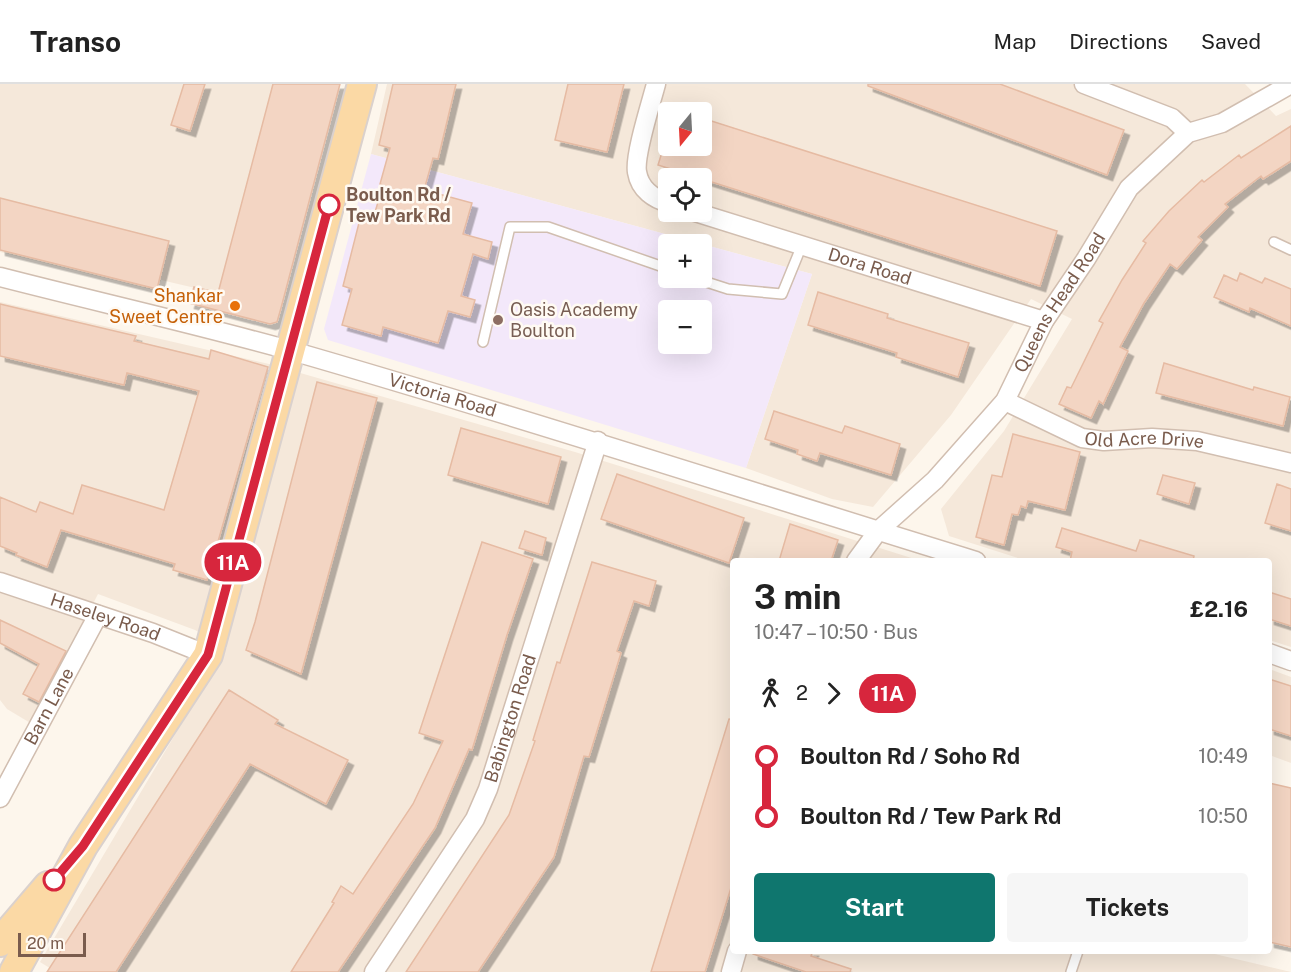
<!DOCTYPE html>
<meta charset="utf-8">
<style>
:root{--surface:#fff;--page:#f6f6f6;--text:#222;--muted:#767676;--line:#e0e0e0;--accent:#0f766e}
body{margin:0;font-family:"Public Sans",sans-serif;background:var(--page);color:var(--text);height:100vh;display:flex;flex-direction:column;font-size:22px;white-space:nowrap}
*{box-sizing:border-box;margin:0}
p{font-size:20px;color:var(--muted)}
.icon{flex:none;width:33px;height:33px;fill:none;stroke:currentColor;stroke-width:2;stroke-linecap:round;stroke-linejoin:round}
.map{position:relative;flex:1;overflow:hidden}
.sheet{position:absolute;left:730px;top:474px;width:542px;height:396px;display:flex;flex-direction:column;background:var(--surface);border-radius:6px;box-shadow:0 6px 24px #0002}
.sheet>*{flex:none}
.badge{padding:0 12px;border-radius:20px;font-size:21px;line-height:39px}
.needle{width:39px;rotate:198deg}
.tools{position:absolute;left:658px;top:18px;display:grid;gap:12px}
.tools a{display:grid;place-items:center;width:54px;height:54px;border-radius:6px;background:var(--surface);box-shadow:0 6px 24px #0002;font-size:30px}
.scale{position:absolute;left:18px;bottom:15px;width:68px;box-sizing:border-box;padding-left:6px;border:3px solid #7a5c4d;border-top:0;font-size:16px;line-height:21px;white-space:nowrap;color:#7a5c4d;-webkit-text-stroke:4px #fffaf3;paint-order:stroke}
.map>.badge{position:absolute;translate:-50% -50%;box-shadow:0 0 0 3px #fff}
.legs{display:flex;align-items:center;gap:9px;height:66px;padding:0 24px;font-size:20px}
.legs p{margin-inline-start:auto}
.headline{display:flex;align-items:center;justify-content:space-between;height:102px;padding:0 24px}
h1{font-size:33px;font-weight:700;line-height:45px}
.primary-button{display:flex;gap:12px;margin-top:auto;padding:12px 24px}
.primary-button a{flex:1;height:69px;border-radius:6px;background:var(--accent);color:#fff;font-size:24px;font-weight:700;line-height:69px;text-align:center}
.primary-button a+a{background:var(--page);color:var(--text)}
ul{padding:0 24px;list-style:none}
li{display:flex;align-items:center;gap:21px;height:60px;font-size:22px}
li i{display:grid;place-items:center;width:9px;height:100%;margin:0 8px;background:currentColor}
li i::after{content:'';width:15px;height:15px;margin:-8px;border:4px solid;border-radius:50%;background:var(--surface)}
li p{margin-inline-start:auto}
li:first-child i{background:linear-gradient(#0000 50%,currentColor 0)}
li:last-child i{background:linear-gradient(currentColor 50%,#0000 0)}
header{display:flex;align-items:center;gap:36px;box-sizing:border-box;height:84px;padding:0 30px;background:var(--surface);border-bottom:2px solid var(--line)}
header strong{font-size:28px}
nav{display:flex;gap:33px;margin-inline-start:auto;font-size:21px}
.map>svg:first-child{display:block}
.residential{fill:#f5e8da;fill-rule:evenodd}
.education{fill:#f3e8fa;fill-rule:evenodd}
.building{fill:#f3d5c3;stroke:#e6bba3;stroke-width:1.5;filter:url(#shadow)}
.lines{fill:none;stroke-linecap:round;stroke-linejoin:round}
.service-casing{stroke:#d1beb0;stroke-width:12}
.minor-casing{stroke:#d1beb0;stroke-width:21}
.primary-casing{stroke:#dad1cd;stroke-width:32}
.service{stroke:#fff;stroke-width:9}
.minor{stroke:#fff;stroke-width:18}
.primary{stroke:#fbd9a5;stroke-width:28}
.line-1-casing{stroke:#fff;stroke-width:14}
.line-1{stroke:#d7263d;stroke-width:9}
.stop-1-dot{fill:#fff;stroke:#d7263d;stroke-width:3}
.food-dot{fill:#e8710a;stroke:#fffaf3;stroke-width:2}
.education-dot{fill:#8d6e63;stroke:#fffaf3;stroke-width:2}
.labels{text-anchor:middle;stroke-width:5;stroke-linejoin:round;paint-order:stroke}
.stop-label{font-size:18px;font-weight:bold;fill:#7a5c4d;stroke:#fffaf3;text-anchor:start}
.street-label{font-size:18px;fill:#7a5c4d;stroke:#fffaf3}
.food-label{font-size:18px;fill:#c56008;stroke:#fffaf3;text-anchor:end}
.education-label{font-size:18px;fill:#785e54;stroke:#fffaf3;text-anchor:start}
</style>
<header>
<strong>Transo</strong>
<nav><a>Map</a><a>Directions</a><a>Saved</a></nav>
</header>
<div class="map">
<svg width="1291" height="888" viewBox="0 0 1291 888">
<defs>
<filter id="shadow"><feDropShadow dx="5.5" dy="5.5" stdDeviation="0" flood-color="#0004"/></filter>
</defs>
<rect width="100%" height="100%" fill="#fdf6ec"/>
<path class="residential" d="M0,0H340L281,224L161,196L157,207L0,168Z
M387,0H1245L1276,32L1291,25V563L1269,556V477H1027L949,452L941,425L1004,347L1072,235L1031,215L951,331L873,423L832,415L746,384L812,190L371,70ZM669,28H702V62H669ZM669,94H702V128H669Z
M0,218L269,280L575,368L921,477H734V867H1202L1291,888H56L40,878L227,563L195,546L98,510L32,640L7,625L0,616Z
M1269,585L1291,593V679L1269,671Z"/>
<path class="education" d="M371,70L812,190L746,384L328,256L324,245ZM669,160H702V194H669ZM669,226H702V260H669Z"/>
<path class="building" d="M184,0H205L190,47L171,41Z
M273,0H340L281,224L277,238L270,240L189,219L194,203L218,209Z
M393,0H456L438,75L433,74L424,106L472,119L463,150L492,158L488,175L473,170L461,212L475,216L470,233L448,227L438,259L383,243L381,252L342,241L352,205L343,202L361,131L373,135L383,101L380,100L390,64L379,61Z
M568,0H624L607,68L555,56Z
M868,0H1000L1124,46L1107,91L868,2Z
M702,34L1057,147L1040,202L658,81L669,46V62H702Z
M1291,42V77L1263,95L1261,92L1225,120L1228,123L1198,153L1202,156L1177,185L1170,180L1144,219L1120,263L1128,267L1103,320L1099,317L1091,334L1059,320L1067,303L1071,304L1103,239L1099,237L1122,196L1146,159L1143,157L1169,127L1202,96L1204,98L1239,71L1241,74Z
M0,114L169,157L157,205L0,166Z
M1240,189L1262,199L1265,194L1291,205V242L1250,224L1249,228L1214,213L1224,191L1237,197Z
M818,208L888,230L887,234L969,259L958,293L896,273L897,269L808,241Z
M0,220L136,252L134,257L209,275L211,266L268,283L207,496L173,486L175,480L61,446L47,483L16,471L17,469L0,462V413L36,428L40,418L73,430L82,401L164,426L199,307L127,289L124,301L0,272Z
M1164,279L1253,306L1254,303L1290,313L1283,342L1156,309Z
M317,298L377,314L301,590L246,566L255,538Z
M774,327L842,349L845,342L900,360L891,391L820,369L817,377L797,370L798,366L765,355Z
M461,344L561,373L548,420L448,391Z
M1013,350L1080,368L1065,426L1028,417L1026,424L1021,422L1018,431L1012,430L1004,461L976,453L992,391L1002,393Z
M617,390L744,434L729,479L601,435Z
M1163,391L1195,399L1189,420L1157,410Z
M1277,400L1291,405V447L1265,439Z
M790,440L838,456L831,477H779Z
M1062,444L1136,467L1140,456L1194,472L1193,477H1070L1072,468L1056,463Z
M525,447L546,454L542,471L519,464Z
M482,458L533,475L507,551L472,666L469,665L435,744L338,888H291L334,819L332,818L341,802L353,810L413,720L443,657L419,649Z
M592,478L656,497L649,522L634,517L617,567L621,569L589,673L584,672L554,773L478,888H406L509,731L535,657L533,656L557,578L560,579Z
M1269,508L1291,515V542L1269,535Z
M0,536L66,567L39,618L23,610L39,580L0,559Z
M1269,595L1291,602V652L1269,645Z
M229,606L278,636L275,640L348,676L326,720L250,680L116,888H47Z
M729,635L734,636V794L705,888H651Z
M1269,699L1291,704V863L1269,858Z
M753,867H813L811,872L851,885L850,888H806L753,870Z"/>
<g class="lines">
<defs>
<path id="service" d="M1274,158L1291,166
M694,194L728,205L782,210L802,161
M483,258L510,143H548L669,185
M1071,888L1078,867"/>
<g id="minor">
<path d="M656,0C651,19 634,72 637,88C640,106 654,115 669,119"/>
<path d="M1084,0L1172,34L1188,49"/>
<path id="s1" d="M695,128L1044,237"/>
<path id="s2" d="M0,193C97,218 196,240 292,267C522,333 748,407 976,477"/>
<path id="s3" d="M1005,317L1082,354L1104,357L1152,354L1197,357L1291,379"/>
<path id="s4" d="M856,477L878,447L935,396L1005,317L1044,237L1086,175L1129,104L1188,49L1222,39L1291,0"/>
<path id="s5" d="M0,498L153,549L208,571"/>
<path d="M1269,569L1291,577"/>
<path id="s6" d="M0,714L98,531"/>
<path id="s7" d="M374,888L475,735L488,705L598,357"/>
<path d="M731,888L737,867"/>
</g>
<path id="primary" d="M0,858L48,802
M14,888L83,762L208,571L362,0"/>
</defs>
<use href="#service" class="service-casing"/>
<use href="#minor" class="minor-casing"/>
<use href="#primary" class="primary-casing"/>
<use href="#service" class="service"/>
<use href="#minor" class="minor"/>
<use href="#primary" class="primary"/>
</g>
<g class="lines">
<defs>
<path id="line-1" d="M54,796L83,762L208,571L329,121"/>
</defs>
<use href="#line-1" class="line-1-casing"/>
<use href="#line-1" class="line-1"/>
</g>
<g class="stop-1-dot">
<circle cx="329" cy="121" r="10"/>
<circle cx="54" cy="796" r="10"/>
</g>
<circle class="food-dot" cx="235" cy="222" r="6"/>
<circle class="education-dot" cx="498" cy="236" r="6"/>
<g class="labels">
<g class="stop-label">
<text x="346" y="117">Boulton Rd /<tspan x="346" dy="21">Tew Park Rd</tspan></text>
</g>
<g class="street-label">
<text dy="6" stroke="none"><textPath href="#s1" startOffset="183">Dora Road</textPath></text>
<text dy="6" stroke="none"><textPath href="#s4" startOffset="332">Queens Head Road</textPath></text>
<text dy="6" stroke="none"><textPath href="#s2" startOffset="458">Victoria Road</textPath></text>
<text dy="6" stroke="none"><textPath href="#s3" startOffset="148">Old Acre Drive</textPath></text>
<text dy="6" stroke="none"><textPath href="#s5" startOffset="111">Haseley Road</textPath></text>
<text dy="6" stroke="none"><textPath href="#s6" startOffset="104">Barn Lane</textPath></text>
<text dy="6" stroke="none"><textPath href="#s7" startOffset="290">Babington Road</textPath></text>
</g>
<g class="food-label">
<text x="223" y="218">Shankar<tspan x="223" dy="21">Sweet Centre</tspan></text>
</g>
<g class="education-label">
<text x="510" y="232">Oasis Academy<tspan x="510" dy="21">Boulton</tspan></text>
</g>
</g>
</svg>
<div class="tools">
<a><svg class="needle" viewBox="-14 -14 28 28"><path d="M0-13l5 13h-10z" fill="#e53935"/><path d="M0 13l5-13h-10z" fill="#767676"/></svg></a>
<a><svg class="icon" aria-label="locate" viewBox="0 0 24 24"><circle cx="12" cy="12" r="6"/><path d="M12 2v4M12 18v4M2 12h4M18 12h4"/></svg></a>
<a>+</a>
<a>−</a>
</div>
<div class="scale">20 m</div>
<b class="badge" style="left:233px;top:478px;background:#d7263d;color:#fff">11A</b>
<section class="sheet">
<div class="headline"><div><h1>3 min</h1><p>10:47 – 10:50 · Bus</p></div><b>£2.16</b></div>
<div class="legs"><svg class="icon" aria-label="walk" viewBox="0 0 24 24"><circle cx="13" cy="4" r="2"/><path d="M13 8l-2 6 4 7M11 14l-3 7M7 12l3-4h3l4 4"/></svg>2<svg class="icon" aria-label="forward" viewBox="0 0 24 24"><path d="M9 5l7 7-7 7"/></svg><b class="badge" style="background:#d7263d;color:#fff">11A</b></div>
<ul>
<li><i style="color:#d7263d"></i><b>Boulton Rd / Soho Rd</b><p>10:49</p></li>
<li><i style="color:#d7263d"></i><b>Boulton Rd / Tew Park Rd</b><p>10:50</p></li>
</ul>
<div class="primary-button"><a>Start</a><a>Tickets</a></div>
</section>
</div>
